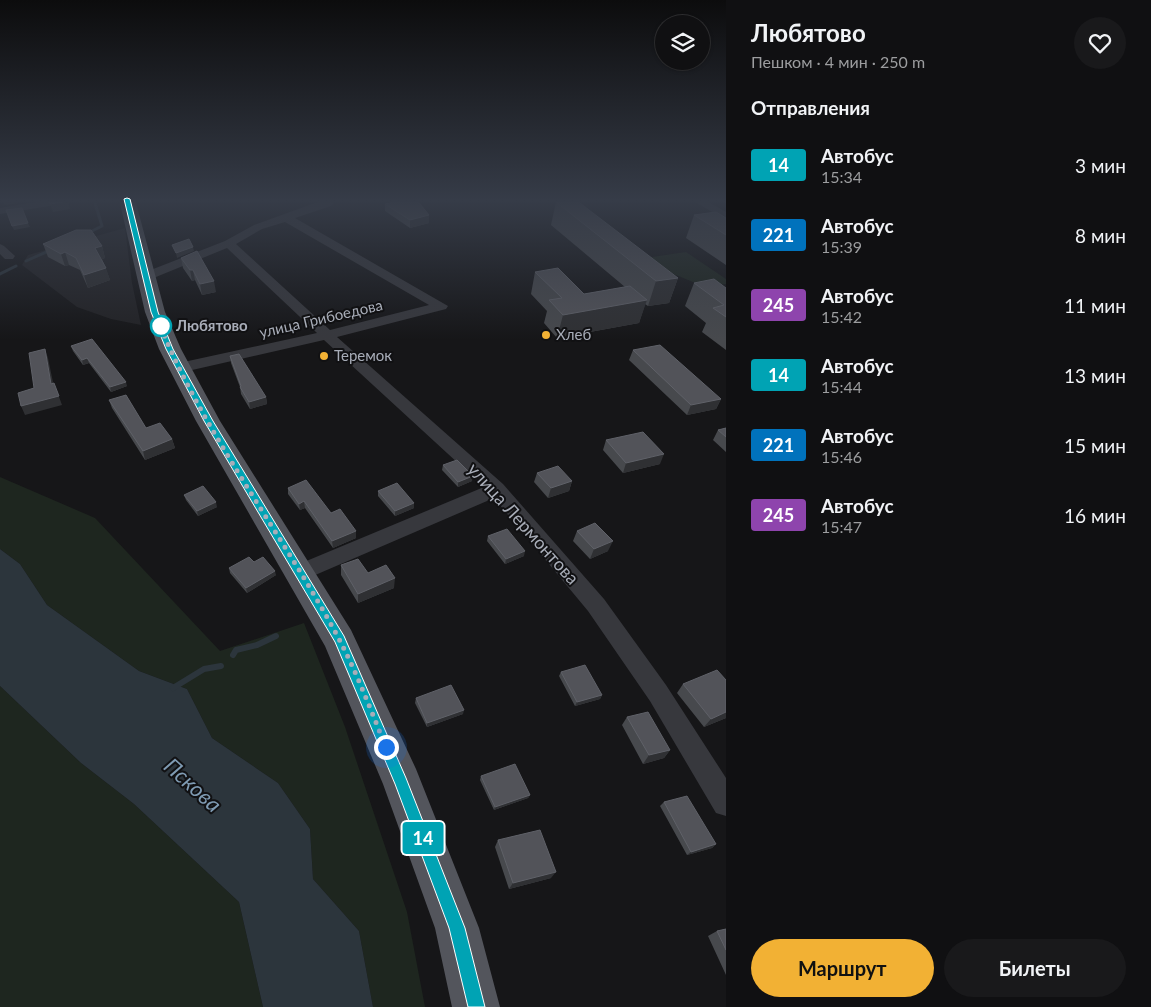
<!DOCTYPE html>
<html lang="ru">
<meta charset="utf-8">
<style>
:root{--surface:#101012;--page:#19191b;--text:#f1f3f6;--muted:#9c9d9f;--line:#303032;--accent:#f2b134}
body{margin:0;font-family:Lato,sans-serif;background:var(--page);color:var(--text);height:100vh;display:flex;flex-direction:column;font-size:19px;white-space:nowrap}
*{box-sizing:border-box;margin:0}
p{font-size:16px;color:var(--muted)}
.icon{flex:none;width:28px;height:28px;fill:none;stroke:currentColor;stroke-width:2;stroke-linecap:round;stroke-linejoin:round}
.map{position:relative;flex:1;overflow:hidden}
.side{display:flex;flex-direction:column;background:var(--surface);width:425px}
.side>*{flex:none}
.badge{padding:0 10px;border-radius:4px;font-size:18px;line-height:32px}
.tools{position:absolute;left:655px;top:15px;display:grid;gap:10px}
.tools a{display:grid;place-items:center;width:55px;height:55px;border-radius:50%;background:var(--surface);box-shadow:0 1px 4px #0004,0 0 0 1px var(--line);font-size:25px}
.you{position:absolute;width:25px;height:25px;margin:-12px;border:4px solid #fff;border-radius:50%;background:#1a73e8;box-shadow:0 0 0 8px #1a73e833}
.map>.badge{position:absolute;translate:-50% -50%;box-shadow:0 0 0 2px #fff}
h2{padding:0 25px;font-size:19px;line-height:45px}
.round{display:grid;place-items:center;flex:none;width:52px;height:52px;border-radius:26px;background:var(--page)}
.overview{display:flex;align-items:center;justify-content:space-between;height:85px;padding:0 25px}
h1{font-size:24px;font-weight:700;line-height:38px}
.button{display:flex;gap:10px;margin-top:auto;padding:10px 25px}
.button a{flex:1;height:58px;border-radius:30px;background:var(--accent);color:#111;font-size:20px;font-weight:700;line-height:58px;text-align:center}
.button a+a{background:var(--page);color:var(--text)}
ul{padding:0;list-style:none}
li{display:flex;align-items:center;gap:15px;height:70px;padding:0 25px}
li div{flex:1}
li b{display:block;font-size:19px}
li em{font-style:normal}
li .badge{min-width:55px;font-weight:700;text-align:center}
main{display:flex;flex:1;min-height:0}
.map>svg:first-child{display:block}
.built{fill:#222225}
.green{fill:#1e261f}
.water{fill:#2c353c}
.lines{fill:none;stroke-linecap:round;stroke-linejoin:round}
.stream-far1{stroke:#2c353c;stroke-width:3}
.stream{stroke:#2c353c;stroke-width:6}
.street{fill:#37383d;fill-rule:evenodd}
.primary{fill:#53555c;fill-rule:evenodd}
.wall{fill:#47494d}
.shaded-wall{fill:#2f3033}
.building{fill:#525359;stroke:#5f6168}
.line{fill:#00a3b4;stroke:#fff}
.walk{stroke:#a8adb8;stroke-width:5;stroke-dasharray:0 9}
.stop-dot{fill:#fff;stroke:#00a3b4;stroke-width:2.5}
.poi-dot{fill:#f2b134;stroke:#111113;stroke-width:2}
.labels{text-anchor:middle;stroke-width:4;stroke-linejoin:round;paint-order:stroke}
.far-street-label{font-size:15px;fill:#a8adb8;stroke:#111113}
.far-stop-label{font-size:15px;font-weight:bold;fill:#a8adb8;stroke:#111113;text-anchor:start}
.far-poi-label{font-size:15px;fill:#a8adb8;stroke:#111113;text-anchor:start}
.street-label{font-size:18px;fill:#a8adb8;stroke:#111113}
.near-water-label{font-size:22px;font-style:italic;fill:#7f9bb3;stroke:#111113}
</style>
<main>
<div class="map">
<svg width="726" height="1007" viewBox="0 0 726 1007">
<rect width="100%" height="100%" fill="#161618"/>
<path class="built" d="M125,228L132,283L141,325L111,319L77,307L22,265L28,255Z"/>
<path class="green" d="M686,252L726,279V284L705,287L664,270L645,258Z
M0,477L95,518L220,651L304,623L345,727L407,912L425,1007H373L359,931L313,879L310,829L278,783L212,738L187,689L139,671L47,605L20,564L0,549Z
M0,686L81,763L134,804L239,902L263,1007H0Z"/>
<path class="water" d="M0,549L20,564L47,605L139,671L187,689L212,738L278,783L310,829L313,879L359,931L373,1007H263L239,902L134,804L81,763L0,686Z"/>
<g class="lines">
<path class="stream-far1" d="M86,234L102,226L95,203
M26,261L51,250
M0,274L16,266"/>
<path class="stream" d="M233,655L236,650L257,645L276,636
M173,688L204,669L221,666"/>
<path class="street" d="M52,199H79L74,202L0,214V208Z
M326,199H338L331,206L295,218L448,306L446,309L337,337L503,484L604,599L666,685L726,778V816L716,813L650,701L588,611L494,498L306,579L299,581L292,579L289,573L292,567L484,487L324,340L179,373L174,371L171,368L174,365L179,363L317,333L227,248L151,279H143L141,276L143,273L225,241L254,225ZM285,222L429,305L330,330L236,244L262,229Z
M690,199H703L726,212V220Z
M0,244L4,246L15,256L13,259H5L0,254Z"/>
<path class="primary" d="M119,199H135L165,312L181,349L220,421L351,630L416,769L479,928L500,1007H452L435,928L383,784L325,646L196,421L159,349L145,312Z"/>
</g>
<path class="wall" d="M556,202L678,278L669,303L648,306L645,304L639,323L557,338L544,323L547,311L531,294L535,272L584,294L625,287L551,225Z
M385,204L429,215V223L410,228L385,211Z
M694,215L726,218V265L686,238Z
M43,244L102,246L105,258L102,259L110,280L88,288L80,270L69,265L65,266L48,257Z
M181,258L216,292L202,295L195,280L192,281L183,268Z
M694,283L726,288V350L702,332L706,323L685,306Z
M71,346L127,386L111,392L89,363L83,365L73,351Z
M633,350L721,399L716,409L687,415L629,360Z
M230,356L266,397L267,404L250,409L241,394L240,387L231,363Z
M109,400L146,428L172,439L175,448L145,460L112,408Z
M726,428V452L713,440L718,430Z
M606,440L660,464L623,473L603,450Z
M443,465L472,481L458,487L442,470Z
M537,473L572,481L569,491L548,498L534,482Z
M288,488L331,513L356,538L333,548L305,508L300,510L288,494Z
M378,491L414,508L395,516L378,496Z
M184,495L217,507L198,516L186,500Z
M577,531L608,551L590,559L573,541Z
M488,536L524,556L505,564L487,541Z
M254,562L276,575L247,593L230,573L229,568Z
M341,565L368,573L394,588L358,603L341,575Z
M561,672L602,695L600,699L575,706L559,676Z
M683,684L726,718L704,727L677,693Z
M416,698L463,714L427,727L415,703Z
M627,717L670,750L664,758L643,764L622,725Z
M481,776L530,795L528,798L494,810L480,780Z
M664,802L716,844L712,848L687,855L660,806Z
M498,840L551,878L509,889L495,847Z
M726,929V975L708,936L717,931Z"/>
<path class="shaded-wall" d="M14,199H18L19,203L4,205L3,201Z
M68,201L70,209L53,212L50,204Z
M429,215V223L410,228V220Z
M28,223L30,227L14,230L12,226Z
M102,246L105,258L99,260L95,248Z
M193,247L194,251L177,258L176,253Z
M65,252L69,265L65,266L61,254Z
M106,268L110,280L88,288L84,275Z
M190,270H193L195,280L192,281Z
M678,278L669,303L648,306L656,281Z
M214,281L216,292L202,295L200,284Z
M647,300L639,323L557,338L563,315Z
M45,349L48,358L55,392L51,384Z
M87,358L89,363L83,365L82,360Z
M126,382L127,386L111,392L110,387Z
M54,383L62,405L25,415L21,406Z
M266,397L267,404L250,409L249,402Z
M721,399L716,409L687,415L691,405Z
M172,439L175,448L145,460L143,451Z
M664,454L660,464L623,473L626,463Z
M473,476L472,481L458,487V482Z
M572,481L569,491L548,498L551,488Z
M304,501L305,508L300,510L299,504Z
M216,502L217,507L198,516L197,511Z
M414,503V508L395,516V511Z
M356,531V538L333,548L332,541Z
M613,541L608,551L590,559L594,549Z
M525,551L524,556L505,564L506,559Z
M275,571L276,575L247,593L246,588Z
M395,578L394,588L358,603V594Z
M602,695L600,699L575,706L577,702Z
M464,710L463,714L427,727V723Z
M726,712V718L704,727L711,719Z
M670,750L664,758L643,764L649,755Z
M530,795L528,798L494,810L495,807Z
M716,844L712,848L687,855L691,852Z
M556,872L551,878L509,889L513,883Z"/>
<path class="building" d="M2,199H14L3,201Z
M67,199L68,201L50,204L48,200Z
M411,199H416L429,215L410,220L385,204Z
M576,200L678,278L656,281L556,202Z
M22,208L28,223L12,226L6,210Z
M716,212L726,218V235L694,215Z
M76,230H91L102,246L95,248L106,268L84,275L76,258L65,252L61,254L43,244Z
M189,239L193,247L176,253L172,245Z
M197,251L214,281L200,284L193,270H190L181,258Z
M558,268L584,294L630,286L647,300L563,315L549,300L562,298L535,272Z
M714,279L726,288V317L713,308L724,305L694,283Z
M92,339L126,382L110,387L87,358L82,360L71,346Z
M660,345L721,399L691,405L633,350Z
M45,349L51,384L54,383L59,396L21,406L18,393L34,388L29,353Z
M239,354L266,397L249,402L240,387L241,386L230,356Z
M126,395L146,428L160,423L172,439L143,451L109,400Z
M726,428V437L718,430Z
M643,432L664,454L626,463L606,440Z
M457,460L473,476L458,482L443,465Z
M558,466L572,481L551,488L537,473Z
M306,480L331,513L340,509L356,531L332,541L304,501L299,504L288,488Z
M397,483L414,503L395,511L378,491Z
M203,486L216,502L197,511L184,495Z
M595,523L613,541L594,549L577,531Z
M507,529L525,551L506,559L488,536Z
M249,557L254,562L263,557L275,571L246,588L229,568Z
M358,559L368,573L386,565L395,578L358,594L341,565Z
M585,665L602,695L577,702L561,672Z
M717,670L726,680V712L711,719L683,684Z
M451,685L464,710L427,723L416,698Z
M648,712L670,750L649,755L627,717Z
M515,764L530,795L495,807L481,776Z
M687,796L716,844L691,852L664,802Z
M540,830L556,872L513,883L498,840Z
M726,929V950L717,931Z"/>
<linearGradient id="sky" x2="0" y2="1"><stop stop-color="#0c0c0d"/><stop offset="0.59" stop-color="#363c48"/><stop offset="1" stop-color="#363c48" stop-opacity="0"/></linearGradient>
<rect width="726" height="340" fill="url(#sky)"/>
<path class="line" d="M127,198L130,199L158,312L173,349L213,421L344,636L406,778L465,928L485,1007H468L449,928L395,784L335,642L204,421L166,349L151,312L124,199Z"/>
<g class="lines">
<path class="walk" d="M161,326L159,323C203,433 283,534 339,639C357,673 371,711 386,747"/>
</g>
<circle class="stop-dot" cx="161" cy="326" r="10"/>
<g class="poi-dot">
<circle cx="546" cy="335" r="5"/>
<circle cx="324" cy="356" r="5"/>
</g>
<g class="labels">
<g class="far-street-label">
<text transform="translate(321 319) rotate(-13)" y="5">улица Грибоедова</text>
</g>
<g class="far-stop-label">
<text x="176" y="331">Любятово</text>
</g>
<g class="far-poi-label">
<text x="556" y="340">Хлеб</text>
<text x="334" y="361">Теремок</text>
</g>
<g class="street-label">
<text transform="translate(523 524) rotate(48)" y="6">улица Лермонтова</text>
</g>
<g class="near-water-label">
<text transform="translate(193 785) rotate(42)" y="8">Пскова</text>
</g>
</g>
</svg>
<div class="tools">
<a><svg class="icon" aria-label="layers" viewBox="0 0 24 24"><path d="M12 4l9 5-9 5-9-5zM3 14l9 5 9-5"/></svg></a>
</div>
<div class="you" style="left:386px;top:747px"></div>
<b class="badge" style="left:423px;top:838px;background:#00a3b4;color:#fff">14</b>
</div>
<section class="side">
<div class="overview"><div><h1>Любятово</h1><p>Пешком · 4 мин · 250 m</p></div><a class="round"><svg class="icon" aria-label="heart" viewBox="0 0 24 24"><path d="M12 20l-8-8c-3-5 5-10 8-4 3-6 11-1 8 4z"/></svg></a></div>
<h2>Отправления</h2>
<ul>
<li><span class="badge" style="background:#00a3b4;color:#fff">14</span><div><b>Автобус</b><p>15:34</p></div><em>3 мин</em></li>
<li><span class="badge" style="background:#0072bc;color:#fff">221</span><div><b>Автобус</b><p>15:39</p></div><em>8 мин</em></li>
<li><span class="badge" style="background:#8e44ad;color:#fff">245</span><div><b>Автобус</b><p>15:42</p></div><em>11 мин</em></li>
<li><span class="badge" style="background:#00a3b4;color:#fff">14</span><div><b>Автобус</b><p>15:44</p></div><em>13 мин</em></li>
<li><span class="badge" style="background:#0072bc;color:#fff">221</span><div><b>Автобус</b><p>15:46</p></div><em>15 мин</em></li>
<li><span class="badge" style="background:#8e44ad;color:#fff">245</span><div><b>Автобус</b><p>15:47</p></div><em>16 мин</em></li>
</ul>
<div class="button"><a>Маршрут</a><a>Билеты</a></div>
</section>
</main>
